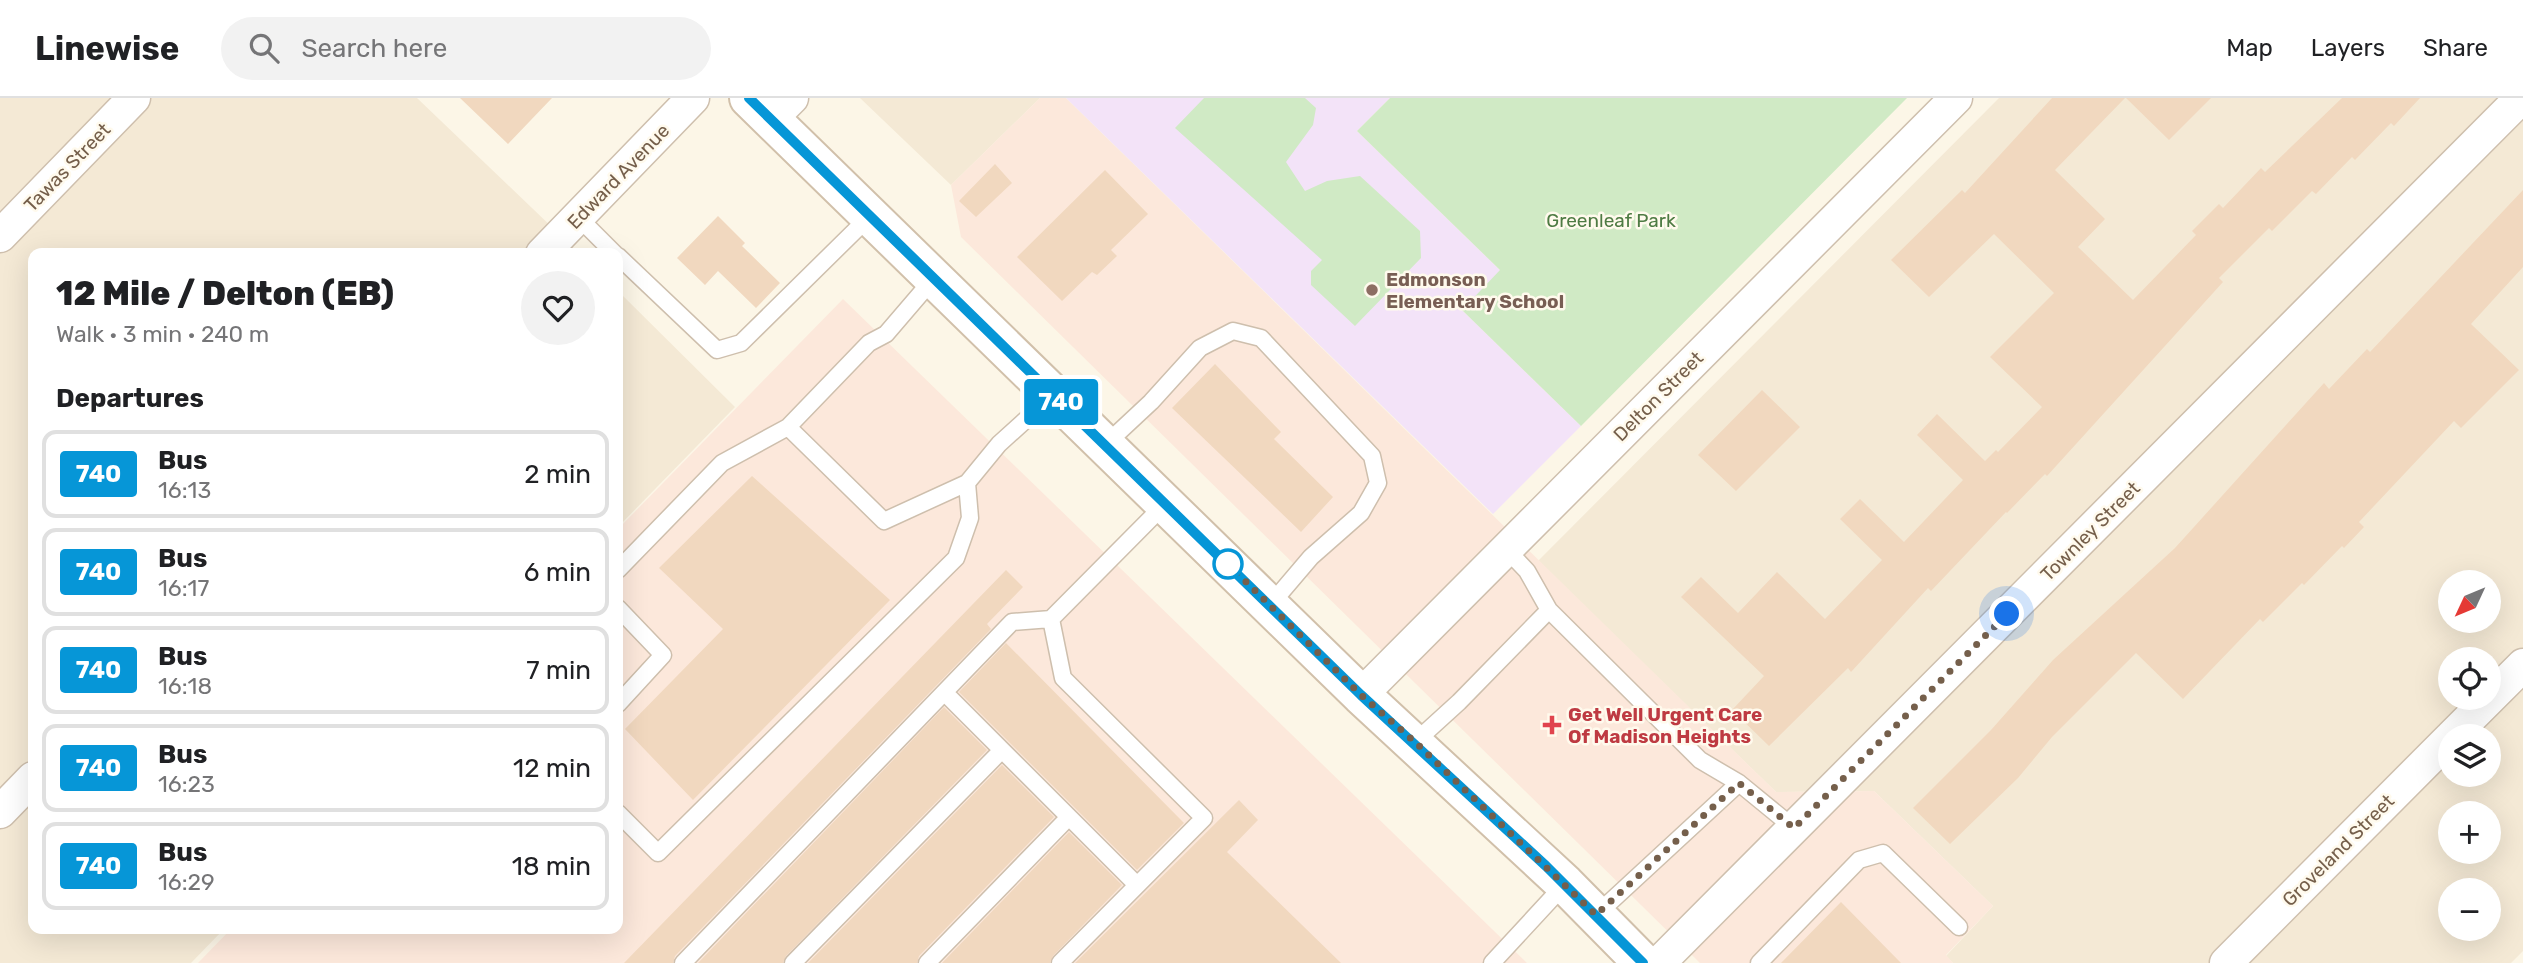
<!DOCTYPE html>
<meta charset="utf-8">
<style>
:root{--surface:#fff;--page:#f2f2f2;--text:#202124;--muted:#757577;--line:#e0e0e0}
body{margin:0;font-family:Rubik,sans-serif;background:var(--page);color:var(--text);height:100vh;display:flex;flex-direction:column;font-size:26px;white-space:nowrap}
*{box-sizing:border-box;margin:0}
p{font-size:23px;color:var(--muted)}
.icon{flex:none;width:38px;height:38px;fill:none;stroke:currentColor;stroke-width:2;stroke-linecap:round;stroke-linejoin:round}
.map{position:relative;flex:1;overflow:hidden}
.sheet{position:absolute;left:28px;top:150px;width:595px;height:686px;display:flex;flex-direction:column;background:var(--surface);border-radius:14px;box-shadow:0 7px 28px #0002}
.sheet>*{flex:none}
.badge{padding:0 14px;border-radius:5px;font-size:24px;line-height:46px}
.needle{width:46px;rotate:226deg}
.fabs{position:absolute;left:2438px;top:472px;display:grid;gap:14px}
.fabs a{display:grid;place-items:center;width:63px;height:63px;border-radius:50%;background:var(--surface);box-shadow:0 7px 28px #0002;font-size:35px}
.you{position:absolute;width:35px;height:35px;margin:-18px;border:5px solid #fff;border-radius:50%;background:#1a73e8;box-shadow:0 0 0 10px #1a73e833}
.map>.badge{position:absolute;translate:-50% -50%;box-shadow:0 0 0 4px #fff}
h2{padding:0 28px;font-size:26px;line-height:63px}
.round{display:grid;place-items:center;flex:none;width:74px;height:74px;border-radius:37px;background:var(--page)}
.head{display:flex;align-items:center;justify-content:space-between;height:119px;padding:0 28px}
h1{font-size:33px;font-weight:800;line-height:52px}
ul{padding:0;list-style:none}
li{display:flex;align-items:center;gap:21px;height:88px;margin:0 14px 10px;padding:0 14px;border:4px solid var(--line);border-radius:14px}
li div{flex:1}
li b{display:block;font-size:26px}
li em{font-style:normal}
li .badge{min-width:77px;font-weight:700;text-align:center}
header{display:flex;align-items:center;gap:42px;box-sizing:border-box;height:98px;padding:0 35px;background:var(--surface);border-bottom:2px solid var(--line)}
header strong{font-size:33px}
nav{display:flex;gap:38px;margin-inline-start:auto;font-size:24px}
.search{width:490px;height:63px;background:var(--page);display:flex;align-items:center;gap:18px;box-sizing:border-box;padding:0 24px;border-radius:38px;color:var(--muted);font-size:26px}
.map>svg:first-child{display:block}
.residential{fill:#f4e9d5;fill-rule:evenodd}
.commercial{fill:#fce8db}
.education{fill:#f3e3f8}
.green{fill:#d0eac5}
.building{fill:#f1d8bf}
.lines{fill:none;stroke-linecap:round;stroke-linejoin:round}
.lane-casing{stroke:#cebfad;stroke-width:19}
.street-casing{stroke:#cebfad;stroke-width:35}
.secondary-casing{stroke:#d1c0aa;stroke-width:42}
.lane{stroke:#fff;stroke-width:16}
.street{stroke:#fff;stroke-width:32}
.secondary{stroke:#fff;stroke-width:38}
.line-casing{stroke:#fff;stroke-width:16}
.line{stroke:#0696d7;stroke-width:10}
.walk{stroke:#755f4b;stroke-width:7;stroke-dasharray:0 12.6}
.education-dot{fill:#8d6e63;stroke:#fffaed;stroke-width:2.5}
.stop-dot{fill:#fff;stroke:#0696d7;stroke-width:3.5}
.health-dot{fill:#e0444e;stroke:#fffaed;stroke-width:2.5}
.labels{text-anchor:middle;stroke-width:5;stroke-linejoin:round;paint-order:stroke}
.street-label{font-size:19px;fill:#755f4b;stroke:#fffaed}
.park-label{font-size:19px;fill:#4e7b43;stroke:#fffaed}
.education-label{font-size:19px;font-weight:bold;fill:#785e54;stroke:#fffaed;text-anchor:start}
.health-label{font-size:19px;font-weight:bold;fill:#be3a42;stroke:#fffaed;text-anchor:start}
</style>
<header>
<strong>Linewise</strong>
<div class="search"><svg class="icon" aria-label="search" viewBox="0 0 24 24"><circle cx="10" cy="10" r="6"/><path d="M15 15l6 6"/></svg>Search here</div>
<nav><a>Map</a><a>Layers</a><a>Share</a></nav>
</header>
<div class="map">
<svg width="2523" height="865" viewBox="0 0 2523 865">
<rect width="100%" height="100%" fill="#fcf6e7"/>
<path class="residential" d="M0,0H417L580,156H33V831H224L191,865H0Z
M860,0H1040L951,87Z
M1999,0H2523V853L2511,865H1953L1946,858L1993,808L1874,693L1776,694L1538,463ZM2450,485H2488V523H2450ZM2450,562H2488V600H2450ZM2450,639H2488V677H2450ZM2450,716H2488V754H2450ZM2450,793H2488V831H2450Z
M618,193L735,309L618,429Z"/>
<path class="commercial" d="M1040,0H1066L1776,694L1874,693L1993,808L1946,857L1953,865H1700L961,139L951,87Z
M843,201L1527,865H198L231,831H618V431Z"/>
<path class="education" d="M1066,0H1390L1357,33L1501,173L1462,212L1581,328L1493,416Z"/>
<path class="green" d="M1204,0H1305L1316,10L1313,27L1286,64L1305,93L1327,83L1360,78L1420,133L1421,160L1355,228L1311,187V173L1322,162L1175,30Z
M1390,0H1907L1581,328L1462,212L1500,172L1357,33Z"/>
<path class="building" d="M460,0H552L508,46Z
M2052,0H2125L2055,72L2105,121L2078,149L2133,202L2196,137L2192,133L2219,106L2223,110L2261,70L2265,74L2342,0H2420L2394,28L2391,25L2355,62L2352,59L2316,96L2312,93L2272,133L2269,130L2219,180L2223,184L2047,378L2045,376L2007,415L2006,414L1931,493L1928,490L1851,574L1848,570L1769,648L1732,612L1764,578L1681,499L1701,479L1738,515L1777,474L1825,521L1882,462L1840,421L1860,401L1904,444L1963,382L1917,337L1937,316L1985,363L1996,352L1998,354L2042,309L1990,259L2054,195L1994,136L1929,199L1891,162L1962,92L1965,95Z
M2126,0H2211L2169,42Z
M995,66L1012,85L976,119L959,103Z
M1105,72L1148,116L1111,152L1117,158L1097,177L1092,174L1062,203L1017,159Z
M2523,92V169L2471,226L2519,272L2461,330L2454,323L2359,424L2364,429L2344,450L2342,448L2304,487L2302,485L2263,524L2260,521L2183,601L2136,555L2052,639L2018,680L1950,746L1913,710L1991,632L2053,562L2175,450L2324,285L2329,291L2367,251L2370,254Z
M718,118L745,145L742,148L780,185L756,210L718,173L705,187L677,160Z
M1215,266L1281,334L1274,341L1333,399L1301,434L1172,310Z
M1762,292L1800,329L1736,393L1698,357Z
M752,378L890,502L693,702L625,631L723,531L659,470Z
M1006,472L1023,489L987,526L991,531L675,858L673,865H624Z
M1006,545L1184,725L1137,772L959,594Z
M944,609L987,652L786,858L783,865H698Z
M1002,667L1054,719L919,858L917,865H808Z
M1239,702L1258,722L1227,754L1341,865H1075Z
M1069,734L1122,787L1053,858L1050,865H942Z
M1841,804L1901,865H1781Z"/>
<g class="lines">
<defs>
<path id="lane" d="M578,119L615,156
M618,158L717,252L741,245L871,117
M788,329L884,423L967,385L999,346L1053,297
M1106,346L1151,304L1200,250L1233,233L1261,240L1372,358L1378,385L1361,415L1311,459L1271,506
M1506,451L1527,473L1549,512L1700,662L1739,685L1794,730
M618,472L722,365L788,329L869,245L886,236L934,180
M618,510L663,557L618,606
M1051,521L1063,580L1204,720L1060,865
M945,595L1137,787
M1415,644L1459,604L1549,512
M618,715L658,755L956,460L970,420L967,385
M1596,817L1739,685
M683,865L1012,524L1051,521L1166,405
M793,865L1002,652
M927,865L1069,719
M1492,865L1565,786
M1759,865L1859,762L1883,755L1959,829"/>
<path id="street" d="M771,21L792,0
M0,138L134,0
M542,156L693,0
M1361,597L1956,0
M2451,639L2523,567
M0,714L33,680
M1659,865L2521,0
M2226,865L2450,640"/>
<path id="secondary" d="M749,0L1361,597L1565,786L1643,865"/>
</defs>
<use href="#lane" class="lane-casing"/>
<use href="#street" class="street-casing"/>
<use href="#secondary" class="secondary-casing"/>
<use href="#lane" class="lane"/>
<use href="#street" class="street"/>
<use href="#secondary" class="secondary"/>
</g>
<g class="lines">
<defs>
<path id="line" d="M749,0L1361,597L1546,768L1643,865"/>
</defs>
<use href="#line" class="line-casing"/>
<use href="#line" class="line"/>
<path class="walk" d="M1228,466L1361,597L1415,644L1596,817L1739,685L1794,730L2007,516"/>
</g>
<circle class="education-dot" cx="1372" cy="192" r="7"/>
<circle class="stop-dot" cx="1228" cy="466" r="14"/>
<path class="health-dot" d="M1548.5 616.5h7v7h7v7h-7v7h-7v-7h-7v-7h7z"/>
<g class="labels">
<g class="street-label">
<text transform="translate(67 69) rotate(-46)" y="7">Tawas Street</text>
<text transform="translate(618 78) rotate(-46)" y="7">Edward Avenue</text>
<text transform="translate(1658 298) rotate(-45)" y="7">Delton Street</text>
<text transform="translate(2090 433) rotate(-45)" y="7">Townley Street</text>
<text transform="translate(2338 752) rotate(-45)" y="7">Groveland Street</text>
</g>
<g class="park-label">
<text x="1611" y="129">Greenleaf Park</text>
</g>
<g class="education-label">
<text x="1386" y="188">Edmonson<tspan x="1386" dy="22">Elementary School</tspan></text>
</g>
<g class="health-label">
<text x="1568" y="623">Get Well Urgent Care<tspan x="1568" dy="22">Of Madison Heights</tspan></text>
</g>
</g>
</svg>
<div class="fabs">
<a><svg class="needle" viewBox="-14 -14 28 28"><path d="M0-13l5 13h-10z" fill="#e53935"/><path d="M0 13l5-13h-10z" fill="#757577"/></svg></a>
<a><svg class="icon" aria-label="locate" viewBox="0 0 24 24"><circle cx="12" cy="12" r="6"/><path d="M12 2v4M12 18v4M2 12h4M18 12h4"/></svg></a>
<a><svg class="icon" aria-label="layers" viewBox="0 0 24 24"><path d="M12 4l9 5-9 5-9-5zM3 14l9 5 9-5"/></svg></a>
<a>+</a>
<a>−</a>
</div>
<div class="you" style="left:2007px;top:516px"></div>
<b class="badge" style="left:1061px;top:304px;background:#0696d7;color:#fff">740</b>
<section class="sheet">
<div class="head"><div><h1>12 Mile / Delton (EB)</h1><p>Walk · 3 min · 240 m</p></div><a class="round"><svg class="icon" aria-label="heart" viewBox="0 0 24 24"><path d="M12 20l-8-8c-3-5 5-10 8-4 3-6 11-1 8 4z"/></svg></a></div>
<h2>Departures</h2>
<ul>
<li><span class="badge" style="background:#0696d7;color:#fff">740</span><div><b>Bus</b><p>16:13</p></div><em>2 min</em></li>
<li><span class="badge" style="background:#0696d7;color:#fff">740</span><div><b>Bus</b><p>16:17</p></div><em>6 min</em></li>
<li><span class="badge" style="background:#0696d7;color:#fff">740</span><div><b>Bus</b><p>16:18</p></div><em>7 min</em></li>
<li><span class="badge" style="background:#0696d7;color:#fff">740</span><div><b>Bus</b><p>16:23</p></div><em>12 min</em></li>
<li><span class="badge" style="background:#0696d7;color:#fff">740</span><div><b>Bus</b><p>16:29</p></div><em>18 min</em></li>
</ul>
</section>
</div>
